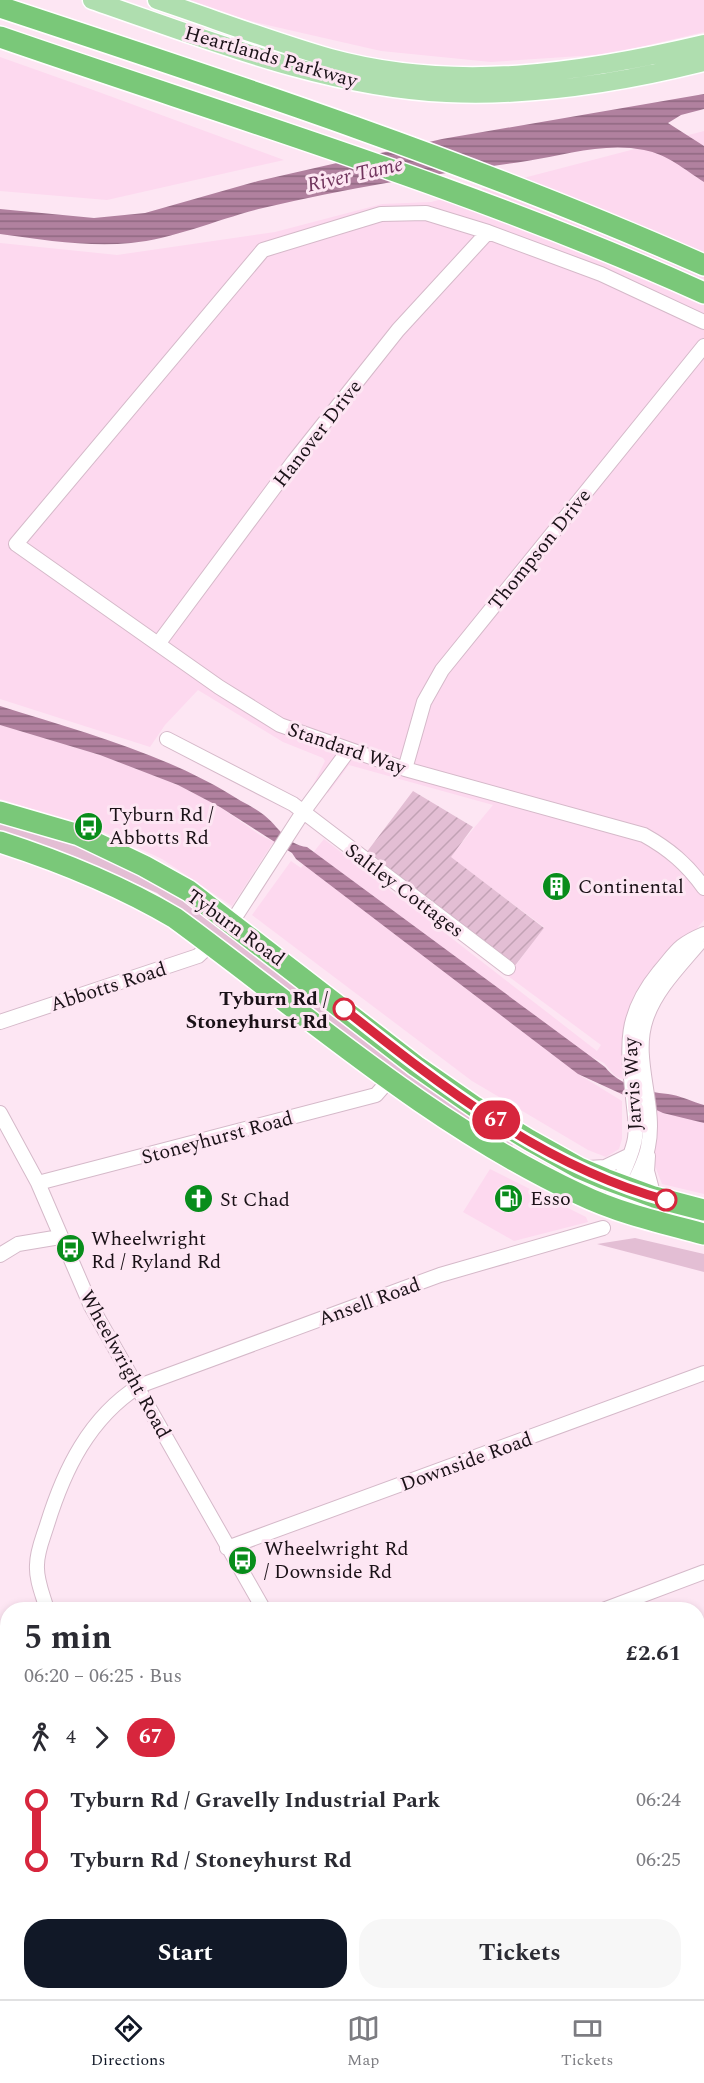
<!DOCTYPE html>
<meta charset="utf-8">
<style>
:root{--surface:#fff;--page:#f7f7f7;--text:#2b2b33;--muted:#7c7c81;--line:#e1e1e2;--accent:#111827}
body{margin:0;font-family:Spectral,serif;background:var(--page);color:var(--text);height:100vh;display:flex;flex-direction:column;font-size:22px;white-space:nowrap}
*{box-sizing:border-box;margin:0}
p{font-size:20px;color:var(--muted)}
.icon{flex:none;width:33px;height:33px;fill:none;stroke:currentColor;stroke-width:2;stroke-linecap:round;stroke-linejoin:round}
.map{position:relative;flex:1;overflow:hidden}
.sheet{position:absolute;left:0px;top:1602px;width:705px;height:398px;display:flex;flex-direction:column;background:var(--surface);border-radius:24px 24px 0 0;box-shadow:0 3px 9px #0003}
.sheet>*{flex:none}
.badge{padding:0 12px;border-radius:20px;font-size:21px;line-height:39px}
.map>.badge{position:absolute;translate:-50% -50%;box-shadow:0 0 0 3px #fff}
.legs{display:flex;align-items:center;gap:9px;height:66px;padding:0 24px;font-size:20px}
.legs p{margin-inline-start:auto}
.headline{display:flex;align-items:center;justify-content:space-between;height:102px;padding:0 24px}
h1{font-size:33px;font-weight:700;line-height:45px}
.action{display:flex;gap:12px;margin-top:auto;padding:12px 24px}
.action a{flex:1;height:69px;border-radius:24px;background:var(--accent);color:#fff;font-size:24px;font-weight:700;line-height:69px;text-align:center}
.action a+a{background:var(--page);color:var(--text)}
ul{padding:0 24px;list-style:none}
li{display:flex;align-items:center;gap:21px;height:60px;font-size:22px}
li i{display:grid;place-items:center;width:9px;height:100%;margin:0 8px;background:currentColor}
li i::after{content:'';width:15px;height:15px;margin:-8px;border:4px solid;border-radius:50%;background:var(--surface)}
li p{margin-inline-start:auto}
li:first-child i{background:linear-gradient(#0000 50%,currentColor 0)}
li:last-child i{background:linear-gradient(currentColor 50%,#0000 0)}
.dock{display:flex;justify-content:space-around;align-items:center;height:84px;border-top:2px solid var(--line);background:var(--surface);font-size:16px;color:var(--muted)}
.dock a{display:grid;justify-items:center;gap:3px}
.dock .current{color:var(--accent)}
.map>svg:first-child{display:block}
.built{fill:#fdd9ef}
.grass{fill:#e3bed4}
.garden{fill:url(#garden-furrows)}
.water{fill:url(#water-rules)}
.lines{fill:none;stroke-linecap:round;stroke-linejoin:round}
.minor-casing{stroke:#d5b9c9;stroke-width:16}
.major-casing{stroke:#fff;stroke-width:21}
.highway-casing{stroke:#fff;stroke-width:24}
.minor{stroke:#fff;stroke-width:14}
.major{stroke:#afdeaf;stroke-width:18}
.highway{stroke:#7ac879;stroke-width:21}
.line-1-casing{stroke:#fff;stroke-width:14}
.line-1{stroke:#d7263d;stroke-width:9}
.stop-1-dot{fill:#fff;stroke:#d7263d;stroke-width:3}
.labels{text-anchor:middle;stroke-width:6;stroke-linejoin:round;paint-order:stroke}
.street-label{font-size:20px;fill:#1a1117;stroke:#fde6f3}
.poi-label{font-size:20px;fill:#1a1117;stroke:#fde6f3;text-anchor:start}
.stop-label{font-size:20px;font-weight:bold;fill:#1a1117;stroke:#fde6f3;text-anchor:end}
.water-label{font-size:21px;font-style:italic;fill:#71345d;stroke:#fde6f3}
</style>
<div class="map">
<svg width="704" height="1999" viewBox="0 0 704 1999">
<defs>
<pattern id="garden-furrows" width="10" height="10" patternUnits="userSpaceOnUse" patternTransform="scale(1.5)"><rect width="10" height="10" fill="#e3bed4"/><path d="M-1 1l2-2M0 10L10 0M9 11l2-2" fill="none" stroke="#c2a2b5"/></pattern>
<pattern id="water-rules" width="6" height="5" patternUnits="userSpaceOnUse" patternTransform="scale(1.5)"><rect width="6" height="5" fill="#b1819f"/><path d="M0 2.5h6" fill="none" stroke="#8f6881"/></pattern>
</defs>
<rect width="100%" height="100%" fill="#fde6f3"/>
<path class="built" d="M185,0H704V32L611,54L491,62L381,51L250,21Z
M0,57L96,91L284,160L107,200L0,191Z
M704,131V920L645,990L632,1083L615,1076L604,1063L592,1057L578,1074L622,1101V1139L619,1149L606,1157L588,1150L472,1081L252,915L291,861L301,868L324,839L597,1051L601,1045L508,976L544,927L450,857L493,805L349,765L328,793L313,785L325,761L323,758L283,742L198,690L165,725L150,747L0,699V243L117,255L275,232L382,204L431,202Z
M0,725L100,755L178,785L220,807L260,835L282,846L272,844L232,906L162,859L104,832L0,799Z
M648,1107L704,1123V1194L662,1184L648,1148Z
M490,1169L586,1217L588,1222L514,1241L463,1212Z"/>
<path class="grass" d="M0,819L78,844L163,882L484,1126L513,1145L512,1147L460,1121L157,893L94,865L0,834Z
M635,1238L704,1254V1272L597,1244Z
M401,1992H428L431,1999H403Z"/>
<path class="garden" d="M413,791L473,827L451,857L544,928L514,967L366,853Z"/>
<path class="water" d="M704,94V109L681,115L668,123L704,146V182C685,170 667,154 644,150C605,142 565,155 527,161C438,174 351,187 263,208C221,218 174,239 131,243C88,247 43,240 0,234V209L94,218L145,213L258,181L442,139Z
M0,706C82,732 168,754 241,801C249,805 257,810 264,815C278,826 287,845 307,847L605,1067C619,1085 645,1092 668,1094C679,1095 693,1102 704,1105V1123L663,1113L578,1074L296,859L292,853L220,807L178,785L100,755L0,725Z"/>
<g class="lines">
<defs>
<path id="minor" d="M704,322L601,274L488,232L426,213L381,214L263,250L16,544L219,687L280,725L405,769L644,835C669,849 687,864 704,888
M158,644L294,461L398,330L488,232
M167,739L293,804L508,968
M405,769L424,702L442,670L704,346
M232,922L303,812L348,751
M0,1022L198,956L211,944
M0,1113L38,1183L91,1306L264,1610
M648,1156L647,1171L654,1197
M588,1168L605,1167L628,1156
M38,1183L376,1095L390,1079
M607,1206C616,1187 632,1158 635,1138C637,1124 634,1111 633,1097C627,1044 624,1015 659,972C677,951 678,945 704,934
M621,1210C629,1190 644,1168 648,1147C657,1105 632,1060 646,1019C656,988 684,962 704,937
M0,1255L18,1244L60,1237
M227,1548L704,1373
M47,1610C43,1595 36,1580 37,1565C37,1551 43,1538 47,1525C64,1470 89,1418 139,1386L440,1275L603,1228
M603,1610L704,1572
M698,1803L704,1801
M0,1873L8,1878
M437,1992L440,1999"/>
<path id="major" d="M92,0C206,39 325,88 447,93C534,97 620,83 704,62
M157,0C214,19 271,41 330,58C454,92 581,73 704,44"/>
<path id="highway" d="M0,7C237,85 476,164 704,265
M0,37C234,118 479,191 704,293
M0,812L79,835L144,866L189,891L416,1066L475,1107L529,1140L579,1168L605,1179L654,1197L704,1210
M0,842C62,862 119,885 175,918C306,1014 431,1125 579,1194C618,1213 662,1223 704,1234"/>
</defs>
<use href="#minor" class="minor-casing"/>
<use href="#major" class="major-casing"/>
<use href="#highway" class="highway-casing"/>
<use href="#minor" class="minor"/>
<use href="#major" class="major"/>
<use href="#highway" class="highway"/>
</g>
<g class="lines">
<defs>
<path id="line-1" d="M344,1009C441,1086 544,1167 666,1200"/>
</defs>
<use href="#line-1" class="line-1-casing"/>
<use href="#line-1" class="line-1"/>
</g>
<defs>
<symbol id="bus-disc" viewBox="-11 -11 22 22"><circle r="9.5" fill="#088d1b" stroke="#fde6f3"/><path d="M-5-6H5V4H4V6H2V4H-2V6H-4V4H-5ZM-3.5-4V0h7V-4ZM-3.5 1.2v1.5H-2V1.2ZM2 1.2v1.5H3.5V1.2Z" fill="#fff"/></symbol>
<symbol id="building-disc" viewBox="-11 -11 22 22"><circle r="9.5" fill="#088d1b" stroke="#fde6f3"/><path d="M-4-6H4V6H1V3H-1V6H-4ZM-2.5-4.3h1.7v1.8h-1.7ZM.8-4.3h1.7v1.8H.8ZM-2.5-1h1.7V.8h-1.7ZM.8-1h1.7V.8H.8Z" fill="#fff"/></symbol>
<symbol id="fuel-disc" viewBox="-11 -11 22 22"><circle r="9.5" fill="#088d1b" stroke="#fde6f3"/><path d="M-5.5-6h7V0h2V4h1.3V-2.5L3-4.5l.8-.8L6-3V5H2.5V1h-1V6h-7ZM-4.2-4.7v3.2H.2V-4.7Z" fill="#fff"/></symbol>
<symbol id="church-disc" viewBox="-11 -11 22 22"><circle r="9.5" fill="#088d1b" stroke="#fde6f3"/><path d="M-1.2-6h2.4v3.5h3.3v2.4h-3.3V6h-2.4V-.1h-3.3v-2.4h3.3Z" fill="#fff"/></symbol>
</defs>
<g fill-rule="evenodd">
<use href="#bus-disc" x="72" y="810" width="33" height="33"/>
<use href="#building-disc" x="540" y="870" width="33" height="33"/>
<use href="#fuel-disc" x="492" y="1182" width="33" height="33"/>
<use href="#church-disc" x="182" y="1182" width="33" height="33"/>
<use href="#bus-disc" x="54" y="1232" width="33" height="33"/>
<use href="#bus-disc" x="226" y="1544" width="33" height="33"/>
</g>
<g class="stop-1-dot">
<circle cx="344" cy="1009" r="10"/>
<circle cx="666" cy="1200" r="10"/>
</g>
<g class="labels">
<g class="street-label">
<text transform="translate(271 56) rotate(16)" y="7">Heartlands Parkway</text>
<text transform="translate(317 433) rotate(-52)" y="7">Hanover Drive</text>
<text transform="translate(539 549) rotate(-51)" y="7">Thompson Drive</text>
<text transform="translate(347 748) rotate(19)" y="7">Standard Way</text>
<text transform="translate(405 890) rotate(37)" y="7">Saltley Cottages</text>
<text transform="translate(236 927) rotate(36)" y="7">Tyburn Road</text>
<text transform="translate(108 986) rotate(-18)" y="7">Abbotts Road</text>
<text transform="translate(632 1084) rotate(-93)" y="7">Jarvis Way</text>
<text transform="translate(217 1137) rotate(-15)" y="7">Stoneyhurst Road</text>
<text transform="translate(369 1301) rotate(-20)" y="7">Ansell Road</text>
<text transform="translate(126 1364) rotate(61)" y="7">Wheelwright Road</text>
<text transform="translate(466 1461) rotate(-20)" y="7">Downside Road</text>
</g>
<g class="poi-label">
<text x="109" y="821">Tyburn Rd /<tspan x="109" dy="23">Abbotts Rd</tspan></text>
<text x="578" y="893">Continental</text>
<text x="530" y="1205">Esso</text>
<text x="220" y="1206">St Chad</text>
<text x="91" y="1245">Wheelwright<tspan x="91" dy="23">Rd / Ryland Rd</tspan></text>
<text x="264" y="1555">Wheelwright Rd<tspan x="264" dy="23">/ Downside Rd</tspan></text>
</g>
<g class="stop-label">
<text x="328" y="1005">Tyburn Rd /<tspan x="328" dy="23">Stoneyhurst Rd</tspan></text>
</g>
<g class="water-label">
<text transform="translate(355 174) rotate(-13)" y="7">River Tame</text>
</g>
</g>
</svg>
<b class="badge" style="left:496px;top:1120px;background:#d7263d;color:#fff">67</b>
<section class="sheet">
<div class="headline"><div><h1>5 min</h1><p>06:20 – 06:25 · Bus</p></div><b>£2.61</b></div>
<div class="legs"><svg class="icon" aria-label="walk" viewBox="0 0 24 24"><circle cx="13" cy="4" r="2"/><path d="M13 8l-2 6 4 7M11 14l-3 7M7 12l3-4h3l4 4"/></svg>4<svg class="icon" aria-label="forward" viewBox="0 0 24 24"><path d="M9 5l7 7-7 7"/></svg><b class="badge" style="background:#d7263d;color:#fff">67</b></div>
<ul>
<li><i style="color:#d7263d"></i><b>Tyburn Rd / Gravelly Industrial Park</b><p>06:24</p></li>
<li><i style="color:#d7263d"></i><b>Tyburn Rd / Stoneyhurst Rd</b><p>06:25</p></li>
</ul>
<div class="action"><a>Start</a><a>Tickets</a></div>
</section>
</div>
<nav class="dock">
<a class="current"><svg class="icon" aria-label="directions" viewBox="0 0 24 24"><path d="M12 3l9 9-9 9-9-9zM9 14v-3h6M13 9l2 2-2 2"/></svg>Directions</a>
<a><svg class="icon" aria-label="map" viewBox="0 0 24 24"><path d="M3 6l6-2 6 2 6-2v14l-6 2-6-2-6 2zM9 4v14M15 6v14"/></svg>Map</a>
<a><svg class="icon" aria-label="tickets" viewBox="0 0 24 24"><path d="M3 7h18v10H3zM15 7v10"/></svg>Tickets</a>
</nav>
